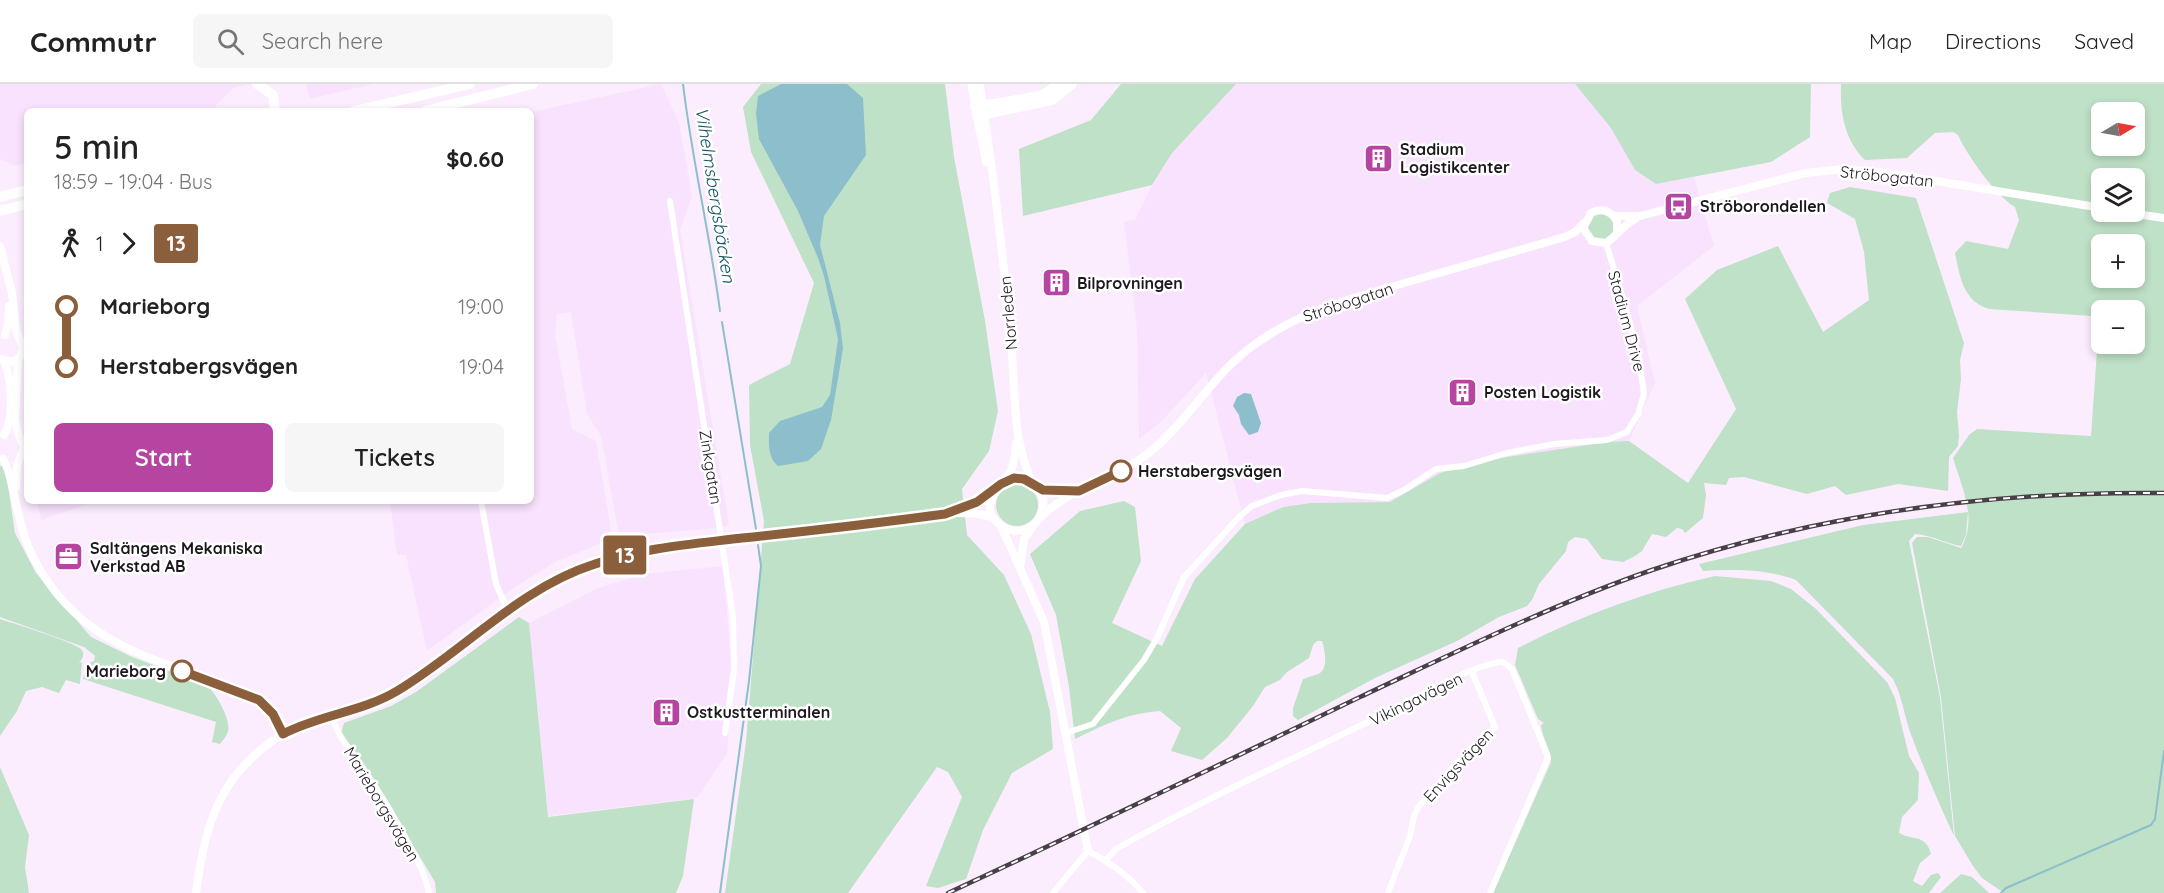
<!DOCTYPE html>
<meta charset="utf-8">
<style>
:root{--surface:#fff;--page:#f6f6f6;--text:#222;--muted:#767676;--line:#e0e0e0;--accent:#b545a1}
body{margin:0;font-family:Quicksand,sans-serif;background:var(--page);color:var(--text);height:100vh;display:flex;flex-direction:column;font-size:22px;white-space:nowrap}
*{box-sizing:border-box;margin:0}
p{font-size:20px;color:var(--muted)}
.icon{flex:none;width:33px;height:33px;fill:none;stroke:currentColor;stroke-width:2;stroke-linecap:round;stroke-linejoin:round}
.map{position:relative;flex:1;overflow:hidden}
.sheet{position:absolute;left:24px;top:24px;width:510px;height:396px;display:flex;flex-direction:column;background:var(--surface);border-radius:9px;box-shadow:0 3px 9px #0003}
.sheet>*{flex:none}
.badge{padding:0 12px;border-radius:4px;font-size:21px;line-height:39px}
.needle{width:39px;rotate:80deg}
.tools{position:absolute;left:2091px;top:18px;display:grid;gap:12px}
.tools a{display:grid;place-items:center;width:54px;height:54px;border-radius:9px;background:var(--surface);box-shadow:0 3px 9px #0003;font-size:30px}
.map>.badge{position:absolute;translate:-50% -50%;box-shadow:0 0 0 3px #fff}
.legs{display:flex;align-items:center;gap:9px;height:66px;padding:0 30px;font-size:20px}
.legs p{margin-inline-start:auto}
.summary{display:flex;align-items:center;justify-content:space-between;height:102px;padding:0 30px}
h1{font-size:33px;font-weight:600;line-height:45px}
.button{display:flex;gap:12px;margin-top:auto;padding:12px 30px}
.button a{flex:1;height:69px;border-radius:9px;background:var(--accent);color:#fff;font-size:24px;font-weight:600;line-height:69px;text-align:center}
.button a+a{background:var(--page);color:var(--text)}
ul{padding:0 30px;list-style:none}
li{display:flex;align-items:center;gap:21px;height:60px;font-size:22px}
li i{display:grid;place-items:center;width:9px;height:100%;margin:0 8px;background:currentColor}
li i::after{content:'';width:15px;height:15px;margin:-8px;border:4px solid;border-radius:50%;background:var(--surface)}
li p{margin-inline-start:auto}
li:first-child i{background:linear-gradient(#0000 50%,currentColor 0)}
li:last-child i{background:linear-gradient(currentColor 50%,#0000 0)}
header{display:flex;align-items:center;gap:36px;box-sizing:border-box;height:84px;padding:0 30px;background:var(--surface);border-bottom:2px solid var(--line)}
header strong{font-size:28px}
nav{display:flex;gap:33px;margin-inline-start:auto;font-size:21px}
.search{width:420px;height:54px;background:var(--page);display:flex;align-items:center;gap:15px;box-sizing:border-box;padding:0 21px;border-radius:9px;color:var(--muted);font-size:22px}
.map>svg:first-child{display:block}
.built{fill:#f9e2fd}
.green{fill:#bfe1c7;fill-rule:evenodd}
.water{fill:#8dbecb}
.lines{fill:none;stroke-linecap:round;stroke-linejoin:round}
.stream{stroke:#8dbecb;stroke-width:2}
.street{stroke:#fff;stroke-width:6}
.secondary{stroke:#fff;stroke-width:8}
.primary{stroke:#fff;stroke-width:9}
.highway{stroke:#fff;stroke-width:10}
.rail-casing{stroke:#483f49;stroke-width:4.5}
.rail{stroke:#fff;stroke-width:2;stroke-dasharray:7;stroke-linecap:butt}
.line-1-casing{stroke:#fff;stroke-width:14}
.line-1{stroke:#8b5e3c;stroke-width:9}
.stop-1-dot{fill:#fff;stroke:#8b5e3c;stroke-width:3}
.labels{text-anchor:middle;stroke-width:5;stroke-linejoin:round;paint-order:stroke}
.poi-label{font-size:16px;font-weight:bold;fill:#1e171f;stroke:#fff;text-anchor:start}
.street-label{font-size:16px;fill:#1e171f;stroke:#fff}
.stop-label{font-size:16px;font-weight:bold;fill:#1e171f;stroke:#fff;text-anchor:start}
.water-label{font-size:18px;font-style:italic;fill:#145665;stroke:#fff}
</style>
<header>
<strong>Commutr</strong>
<div class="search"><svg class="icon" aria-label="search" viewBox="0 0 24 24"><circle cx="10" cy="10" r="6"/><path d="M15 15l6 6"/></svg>Search here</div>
<nav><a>Map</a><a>Directions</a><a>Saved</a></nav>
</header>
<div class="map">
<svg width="2164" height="809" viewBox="0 0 2164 809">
<rect width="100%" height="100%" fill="#fbedfe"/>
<path class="built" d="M0,0H251L233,4L211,27H27V79L15,82L0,75Z
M306,0H373L310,15Z
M661,0L679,38L692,112L680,146L729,441L708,445L619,452L601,352L587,330L571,228L557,230L555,251L572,345L596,357L611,446L602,459L555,478L509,507L427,567L406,471H397L390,417H531V28Z
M1236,0H1575L1611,44L1635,86L1656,100L1694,93L1714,162L1637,222L1655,299L1629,357L1608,358L1440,389L1390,418L1311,419L1283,423L1245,440L1206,289L1160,339L1139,355L1137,245L1124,137L1135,136L1152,101L1172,69Z
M37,417H97L41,436Z
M723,482L732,584L727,669L697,714L548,732L529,539L598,504L645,490Z"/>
<path class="green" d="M761,0H945L954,73L985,237L998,327L989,367L962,405L967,451L1004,491L1031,550L1050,628L1053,665L1012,689L983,746L966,795L938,804L926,802L962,713L948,688L937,683L848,809H725L746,658L764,437L750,361L749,301L790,280L814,199L751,68L743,23Z
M1121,0H1236L1172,69L1152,101L1023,132L1019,65L1091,36Z
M1575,0H1811L1810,53L1771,78L1656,100L1635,86L1611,44Z
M1841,0H2164V809H2004L1982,794L1973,782L1955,752L1941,613L1912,459L1917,453H1928L1961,464C1978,435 1962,404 1953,374L1969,351L1977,345L2091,352L2099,238L2097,234L2092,232L1989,225C1963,217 1960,193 1955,169L1966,157L2008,165L2019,136L2015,123C1997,113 1966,70 1958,51L1953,48L1935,49L1907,74L1865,76C1844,56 1840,28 1841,0ZM2102,28H2134V62H2102ZM2102,94H2134V128H2102ZM2102,160H2134V194H2102ZM2102,226H2134V260H2102Z
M1850,103L1916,114L1964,259L1960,276L1961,295L1957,328L1959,352L1958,362L1949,373L1948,407L1898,400L1846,411L1835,402L1807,410L1744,393L1729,394L1726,401L1704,399L1706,411L1703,434L1685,449L1682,445L1677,444L1666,453L1652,450L1642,467L1635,472L1623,478L1602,475L1587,455L1575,453L1568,458L1566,467L1539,500L1532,516L1527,522L1499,533L1457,557L1375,594L1298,636L1293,632V624L1303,595C1308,593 1313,592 1318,590C1329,585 1325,567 1322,557H1317L1313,561L1309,574L1287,588L1280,596L1265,603L1253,622L1227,654L1202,676L1171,667L1181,644L1160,627C1128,629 1103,641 1075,655L1069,603L1056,531L1030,470L1080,427L1124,417L1135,423L1141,477L1112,539L1162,562L1195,495L1245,440L1283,423L1311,419L1390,418L1440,389L1487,376L1608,358L1629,357L1688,399L1736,325L1685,215L1717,186L1778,162L1823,248L1869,216L1864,168L1855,135L1827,119L1830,109Z
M1588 143a13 13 0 1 1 26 0a13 13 0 1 1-26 0Z
M0,382H5L15,449L36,489L91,553L130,572L208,602C216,610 231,635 228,647C227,652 223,656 220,660L212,658L216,638L83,595L86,580L94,577L95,572L84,563L0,533Z
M996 421a21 21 0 1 1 42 0a21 21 0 1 1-42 0Z
M1968,428L1966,451L1961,462C1944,459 1932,451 1915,450L1909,457L1940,613L1954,752C1938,717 1923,683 1910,648C1904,630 1902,612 1893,595L1796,496C1768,485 1733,485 1703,487L1699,480L1863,441Z
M1715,492L1771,497L1791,505L1816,525L1887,598L1895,614L1909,672L1919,689L1918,716L1902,733L1899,749C1914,757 1926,750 1931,770L1920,779L1913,797L1922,802L1931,791L1938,789L1941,793L1929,809H1493L1551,678C1551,665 1542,654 1541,641L1544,639L1538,635L1515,581L1518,564C1580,532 1647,507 1715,492Z
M519,533L529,539L548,733L694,715L683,792L676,809H436L435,798L366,683L341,649L344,639L391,622L416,608Z
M0,535C12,539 78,559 82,566C85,571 82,575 79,579L82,578L80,600L66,596L59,609L42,603L26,607L17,627L0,652Z
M0,683L29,751L25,783L29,809H0Z
M1961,790L1972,793L1989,809H1940Z"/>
<path class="water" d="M781,0H847L863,14L866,71L824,132L820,161L840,239L843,265L831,336L821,365L808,377L778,382C768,374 769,361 769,349L780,337L822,323L830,311L838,255L824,192L818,174L798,127L759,55L756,30L758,12Z
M1244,309L1251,310L1261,339L1258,348L1249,351L1241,340L1239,331L1233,322L1237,313Z"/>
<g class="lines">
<path class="stream" d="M683,0C692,76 710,151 720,227
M722,238L756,445
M720,809L749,597L761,482L758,461
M2001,809L2006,804L2151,741L2155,735L2164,667"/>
<path class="street" d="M670,117L733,533L734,585L725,649
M481,417L496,500L508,527
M331,631C337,652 351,666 362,683C380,708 425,781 429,809
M1066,649L1093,640L1144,576L1157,554L1184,493L1240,432L1252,422L1281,411L1302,407L1387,414L1404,406L1436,385L1464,382L1507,369L1554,360L1607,356L1627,348L1638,330L1644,310L1639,274L1627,228L1606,159
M1106,776L1116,765C1202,716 1293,675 1382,631C1411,617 1474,579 1503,578L1512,585L1548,673L1490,809
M1053,809L1088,767C1106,776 1131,793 1143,809
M1388,809L1410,752L1414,732L1419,722L1461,674L1495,643L1472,588"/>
<path class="secondary" d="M984,31C996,106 1004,182 1011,257C1016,306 1011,355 1033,400
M977,32L986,78
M2122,128L2164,134
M1614,132H1640L1806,89L1843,85L1887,89L2102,124
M1617,148V137C1611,127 1602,123 1591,129L1583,144L1592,157L1606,159C1617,152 1623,141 1635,135
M0,162L12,209L16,246L23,264L20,273L14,278L0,275
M5,251L8,240L9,222
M4,351C14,336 12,294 4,277
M3,375C9,385 10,395 13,405C18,429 23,454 34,475C86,573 170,574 259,616L273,630L283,650
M1001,400C1025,388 1053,405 1040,432C1037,440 1031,444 1023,446C1016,448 1007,446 1001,442C974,422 1003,403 1011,386C1015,378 1015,368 1016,359
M16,403L17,382L24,363L18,349L15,335L18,276
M1036,403L1048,407H1078
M955,427L977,418L993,407
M1038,436C1068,403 1116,395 1150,368C1189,336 1213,290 1254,261C1300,227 1354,214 1408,198C1461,183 1513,168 1565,153L1575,148L1584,139
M1001,442L1044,538L1088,767
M1020,483L1024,455L1033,442
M196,809C202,763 211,716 244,682C262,662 285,646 311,637C337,629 364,625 388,612C456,577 508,516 579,485C640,459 720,457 786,449C841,442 902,430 957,429C970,429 983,429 994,435"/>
<path class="primary" d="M972,0L976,27
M979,0L984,29"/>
<path class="highway" d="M257,0L273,11L275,27
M975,23L1041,12L1060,0
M354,27L470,0
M425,27L533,0
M977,32L1052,16L1072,0
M0,113L27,106
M0,127L27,120"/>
<defs>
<path id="rail" d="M948,809C1086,745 1223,679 1360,613C1456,568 1551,521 1652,486C1817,430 1990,407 2164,409"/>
</defs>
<use href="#rail" class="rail-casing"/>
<use href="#rail" class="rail"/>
</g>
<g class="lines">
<defs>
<path id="line-1" d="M182,587L259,616L273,630L283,650C319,631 362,628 397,607C464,567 519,504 595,480C642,464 693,460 742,454C810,447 878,439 945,430L977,418L1001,400L1014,394L1024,395L1043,406L1079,407L1121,387"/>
</defs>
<use href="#line-1" class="line-1-casing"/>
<use href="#line-1" class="line-1"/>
</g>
<defs>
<symbol id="building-square" viewBox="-11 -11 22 22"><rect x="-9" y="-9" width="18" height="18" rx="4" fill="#b545a1" stroke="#fff"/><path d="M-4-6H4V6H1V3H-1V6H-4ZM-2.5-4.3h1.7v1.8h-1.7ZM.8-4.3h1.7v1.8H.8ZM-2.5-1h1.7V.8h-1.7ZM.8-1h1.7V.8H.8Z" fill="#fff"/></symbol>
<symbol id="bus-square" viewBox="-11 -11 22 22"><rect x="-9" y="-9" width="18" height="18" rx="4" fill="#b545a1" stroke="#fff"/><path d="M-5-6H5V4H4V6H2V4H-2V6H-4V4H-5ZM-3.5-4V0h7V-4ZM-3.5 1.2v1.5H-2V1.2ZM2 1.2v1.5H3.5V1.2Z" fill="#fff"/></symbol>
<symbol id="office-square" viewBox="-11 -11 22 22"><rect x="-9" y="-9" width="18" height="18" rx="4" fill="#b545a1" stroke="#fff"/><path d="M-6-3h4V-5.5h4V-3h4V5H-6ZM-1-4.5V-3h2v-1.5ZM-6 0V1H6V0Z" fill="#fff"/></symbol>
</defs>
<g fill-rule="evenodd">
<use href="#building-square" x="1362" y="58" width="33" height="33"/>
<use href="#bus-square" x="1662" y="106" width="33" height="33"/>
<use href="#building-square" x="1040" y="182" width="33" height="33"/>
<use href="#building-square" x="1446" y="292" width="33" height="33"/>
<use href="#office-square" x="52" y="456" width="33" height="33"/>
<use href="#building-square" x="650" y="612" width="33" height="33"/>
</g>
<g class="stop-1-dot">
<circle cx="1121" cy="387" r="10"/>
<circle cx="182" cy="587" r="10"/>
</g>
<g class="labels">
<g class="poi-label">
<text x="1400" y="71">Stadium<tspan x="1400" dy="18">Logistikcenter</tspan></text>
<text x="1700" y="128">Ströborondellen</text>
<text x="1077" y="205">Bilprovningen</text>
<text x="1484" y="314">Posten Logistik</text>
<text x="90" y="470">Saltängens Mekaniska<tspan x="90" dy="18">Verkstad AB</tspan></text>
<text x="687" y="634">Ostkustterminalen</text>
</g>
<g class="street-label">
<text transform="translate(1887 92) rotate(6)" y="6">Ströbogatan</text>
<text transform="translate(1348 218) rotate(-18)" y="6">Ströbogatan</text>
<text transform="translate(1008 229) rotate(-95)" y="6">Norrleden</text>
<text transform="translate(1627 237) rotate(75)" y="6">Stadium Drive</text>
<text transform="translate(711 383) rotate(81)" y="6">Zinkgatan</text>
<text transform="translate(1416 615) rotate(-26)" y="6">Vikingavägen</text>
<text transform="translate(1458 681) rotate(-47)" y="6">Envigsvägen</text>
<text transform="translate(382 720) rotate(59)" y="6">Marieborgsvägen</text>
</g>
<g class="stop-label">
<text x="1138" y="393">Herstabergsvägen</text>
<text x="166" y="593" text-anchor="end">Marieborg</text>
</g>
<g class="water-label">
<text transform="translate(715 111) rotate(81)" y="6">Vilhelmsbergsbäcken</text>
</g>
</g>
</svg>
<div class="tools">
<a><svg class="needle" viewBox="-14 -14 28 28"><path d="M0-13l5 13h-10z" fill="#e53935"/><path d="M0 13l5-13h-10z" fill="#767676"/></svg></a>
<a><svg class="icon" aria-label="layers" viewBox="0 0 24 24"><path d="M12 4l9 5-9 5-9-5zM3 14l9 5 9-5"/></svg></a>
<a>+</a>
<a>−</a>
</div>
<b class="badge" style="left:625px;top:471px;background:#8b5e3c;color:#fff">13</b>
<section class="sheet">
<div class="summary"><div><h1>5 min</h1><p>18:59 – 19:04 · Bus</p></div><b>$0.60</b></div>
<div class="legs"><svg class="icon" aria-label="walk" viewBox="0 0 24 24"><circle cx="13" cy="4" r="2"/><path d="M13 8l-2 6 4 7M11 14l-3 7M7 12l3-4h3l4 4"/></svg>1<svg class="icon" aria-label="forward" viewBox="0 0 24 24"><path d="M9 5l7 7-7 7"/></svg><b class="badge" style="background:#8b5e3c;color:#fff">13</b></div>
<ul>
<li><i style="color:#8b5e3c"></i><b>Marieborg</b><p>19:00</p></li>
<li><i style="color:#8b5e3c"></i><b>Herstabergsvägen</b><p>19:04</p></li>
</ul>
<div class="button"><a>Start</a><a>Tickets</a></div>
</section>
</div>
